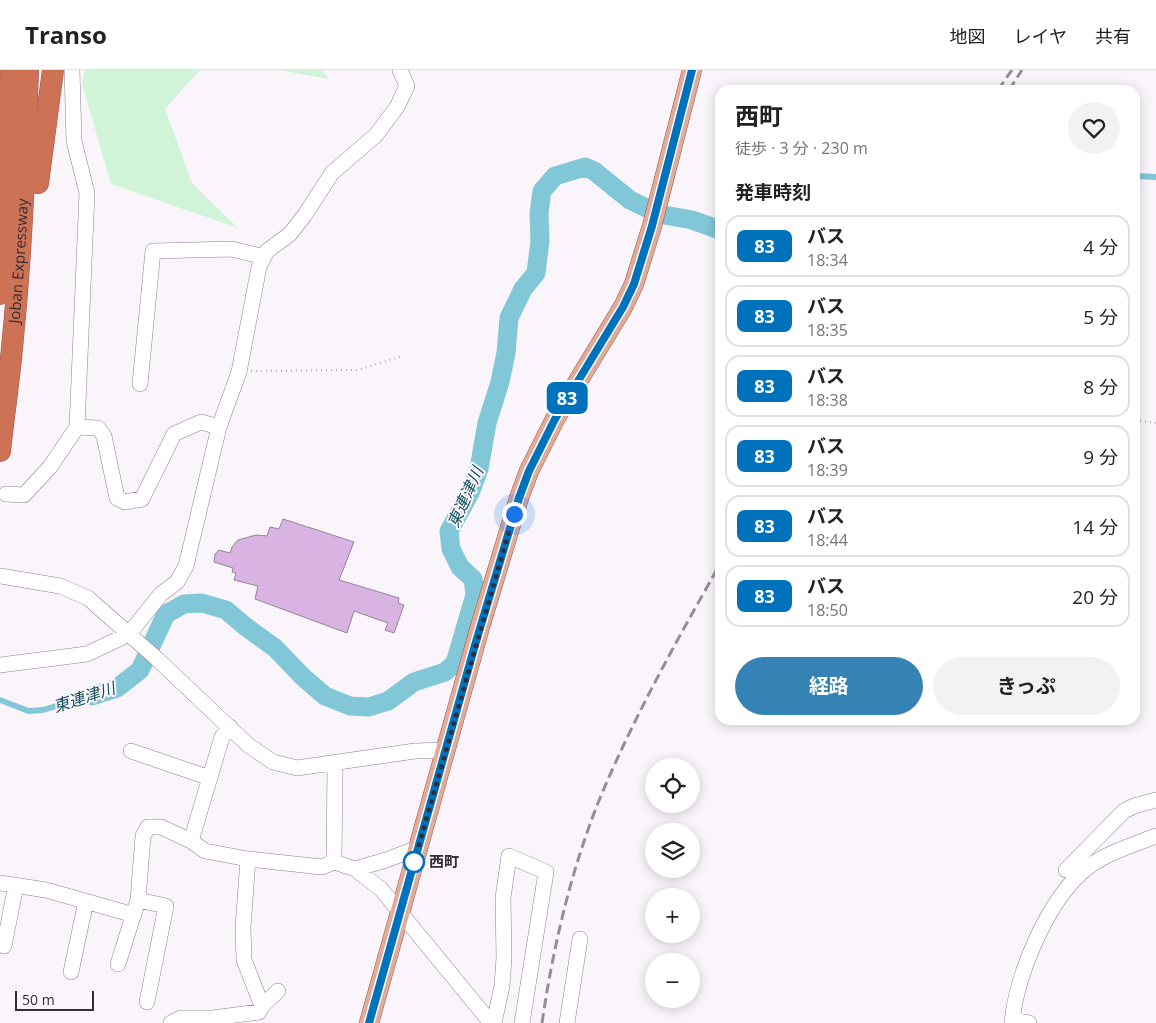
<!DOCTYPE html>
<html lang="ja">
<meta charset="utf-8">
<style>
:root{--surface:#fff;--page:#f2f2f2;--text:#222;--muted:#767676;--line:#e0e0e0;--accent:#3582b5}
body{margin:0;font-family:"Open Sans","Noto Sans JP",sans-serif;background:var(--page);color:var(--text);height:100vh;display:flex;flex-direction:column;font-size:19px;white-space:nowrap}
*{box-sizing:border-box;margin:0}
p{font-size:16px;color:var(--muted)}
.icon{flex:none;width:28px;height:28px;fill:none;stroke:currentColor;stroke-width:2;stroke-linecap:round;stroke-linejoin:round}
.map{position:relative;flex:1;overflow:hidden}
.side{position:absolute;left:715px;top:15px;width:425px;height:640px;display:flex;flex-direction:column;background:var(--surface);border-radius:15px;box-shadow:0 2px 12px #0003}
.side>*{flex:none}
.badge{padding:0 10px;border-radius:8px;font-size:18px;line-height:32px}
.tools{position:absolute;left:645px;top:688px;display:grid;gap:10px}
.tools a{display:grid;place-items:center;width:55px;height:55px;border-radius:50%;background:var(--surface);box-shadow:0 2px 12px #0003;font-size:25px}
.scale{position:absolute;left:15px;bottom:12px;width:79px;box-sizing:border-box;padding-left:5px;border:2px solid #352c37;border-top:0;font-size:14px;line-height:18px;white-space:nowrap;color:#352c37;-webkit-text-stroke:4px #faf5fb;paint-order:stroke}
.you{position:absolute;width:25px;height:25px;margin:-12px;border:4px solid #fff;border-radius:50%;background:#1a73e8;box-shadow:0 0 0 8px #1a73e833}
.map>.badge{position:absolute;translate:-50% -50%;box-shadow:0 0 0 2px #fff}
h2{padding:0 20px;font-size:19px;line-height:45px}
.round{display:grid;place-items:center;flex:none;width:52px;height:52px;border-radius:26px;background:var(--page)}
.headline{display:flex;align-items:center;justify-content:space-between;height:85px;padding:0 20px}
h1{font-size:24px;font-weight:700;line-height:38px}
.action{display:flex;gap:10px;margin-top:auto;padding:10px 20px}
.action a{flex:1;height:58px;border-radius:30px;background:var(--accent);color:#fff;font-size:20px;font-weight:700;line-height:58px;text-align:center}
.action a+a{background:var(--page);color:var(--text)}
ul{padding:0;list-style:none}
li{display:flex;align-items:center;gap:15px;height:62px;margin:0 10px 8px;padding:0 10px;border:2px solid var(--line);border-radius:15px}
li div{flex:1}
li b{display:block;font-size:19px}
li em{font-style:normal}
li .badge{min-width:55px;font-weight:700;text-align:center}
header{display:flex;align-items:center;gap:30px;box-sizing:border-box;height:70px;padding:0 25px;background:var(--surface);border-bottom:1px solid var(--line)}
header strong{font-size:24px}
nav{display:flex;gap:28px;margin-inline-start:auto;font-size:18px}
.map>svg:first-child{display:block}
.green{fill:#d1f3d7}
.water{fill:#81c7d8}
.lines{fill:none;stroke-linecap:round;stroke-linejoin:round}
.river{stroke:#81c7d8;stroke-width:19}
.building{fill:#d9b4e2;stroke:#97829c}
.minor-casing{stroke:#927d97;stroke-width:16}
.major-casing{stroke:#985a4a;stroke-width:20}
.highway-casing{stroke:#985a4a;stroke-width:22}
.path{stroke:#afa8b0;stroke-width:2;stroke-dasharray:1 4;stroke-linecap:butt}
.minor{stroke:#fff;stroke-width:15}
.major{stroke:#e2aa99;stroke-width:19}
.highway{stroke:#ce7255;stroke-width:21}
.rail{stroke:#958e97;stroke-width:3;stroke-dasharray:10 5;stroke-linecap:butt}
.line-casing{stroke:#fff;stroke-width:11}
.line{stroke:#0072bc;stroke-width:8}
.walk{stroke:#352c37;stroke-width:5;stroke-dasharray:0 9}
.stop-dot{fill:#fff;stroke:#0072bc;stroke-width:2.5}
.labels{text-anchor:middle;stroke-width:4;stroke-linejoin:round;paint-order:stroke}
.street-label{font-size:15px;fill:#352c37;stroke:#faf5fb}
.stop-label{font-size:15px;font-weight:bold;fill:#352c37;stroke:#faf5fb;text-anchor:start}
.water-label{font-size:16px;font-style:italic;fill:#13505c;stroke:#faf5fb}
</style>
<header>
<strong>Transo</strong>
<nav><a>地図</a><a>レイヤ</a><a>共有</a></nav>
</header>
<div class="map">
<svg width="1156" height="953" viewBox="0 0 1156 953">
<rect width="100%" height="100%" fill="#faf5fb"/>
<path class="green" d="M85,0H200L165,39L192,113L238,158L111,114L82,14Z
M279,0H322L329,9Z"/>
<path class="water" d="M1135,103L1156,104V110L1135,109Z
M116,615L118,621L43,643L28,644L0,633V627L29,638L43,637Z"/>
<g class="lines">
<path class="river" d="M92,626L117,618L140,600L166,544L184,534L202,533L226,540L246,557L275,578L303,607L325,626L350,636L369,637L388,631L414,612L445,602L455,593L475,525L473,509L460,497L451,479L449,461L470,423L479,399L487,353L500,312L506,283L509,248L523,219L536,203L540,171L539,143L542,121L555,106L585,97L594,101L630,130L659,144L692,150L720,160"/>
</g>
<path class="building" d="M283,449L354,472L339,510L399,528L398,533L404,535L394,563L385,560L388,553L354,541L347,563L255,529L258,516L234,510L236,503L232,502L233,498L214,492L215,484L219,480L230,483L232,477L238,470L256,465L267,466L270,457L279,459Z"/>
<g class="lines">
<defs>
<path id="minor" d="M72,0L74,71L87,123L77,357
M140,314L153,181L232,179L264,187
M6,424L24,425L50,397L77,357L98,358L104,366L117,428L125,432L142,429L174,364L201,352L219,357
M0,506L60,516L88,528L156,588L248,675L273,692L297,698L415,681L445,680
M0,595L87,584L129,564L161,524L177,512L186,496L219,357L239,302L259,197L267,181L290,164L304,146L332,103L376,65L397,37L407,16L400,0
M230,657L222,667L191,771L205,781L248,789
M131,681L210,708
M335,694L334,792L355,799L381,819L491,953
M355,799L386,790L418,778
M1066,800L1124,741L1134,736L1156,730
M0,813L46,820L134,845
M138,830L166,836L147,932
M4,876L16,815
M118,894L138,830L143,766L148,757H161L191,771
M71,902L86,831
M262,936L244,890L243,857L248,789L322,797L334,792
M1012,950L1029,953
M171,953L181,948H213L259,942L262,936L278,921
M494,953L502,916L504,888L503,828L509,786L546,802L522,953
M567,953L580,869
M1012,953C1016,906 1046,835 1081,803C1102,784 1130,776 1156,766"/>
<path id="major" d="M369,953L480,557L519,428L529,401L555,349L623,237L634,214L652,156L692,0"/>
<g id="highway">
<path d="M38,113L53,0"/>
<path d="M0,224L7,118L11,0"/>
<path id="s1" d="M0,381C4,343 10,305 13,267C22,178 25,89 28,0"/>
</g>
</defs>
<use href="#minor" class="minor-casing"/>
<use href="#major" class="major-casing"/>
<use href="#highway" class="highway-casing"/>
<path class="path" d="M251,301L358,300L402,286
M1135,350L1156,353"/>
<use href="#minor" class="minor"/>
<use href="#major" class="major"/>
<use href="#highway" class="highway"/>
<path class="rail" d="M998,20L1012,0
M1009,20L1022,0
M542,953C553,878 570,804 598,733C632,650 676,572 720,494"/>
</g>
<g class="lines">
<defs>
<path id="line" d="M369,953L475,575L519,428L529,401L555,349L623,237L634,214L652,156L692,0"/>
</defs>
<use href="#line" class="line-casing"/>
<use href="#line" class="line"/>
<path class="walk" d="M414,792L514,444"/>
</g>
<circle class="stop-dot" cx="414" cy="792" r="10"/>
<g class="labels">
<g class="street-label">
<text dy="5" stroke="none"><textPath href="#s1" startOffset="191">Joban Expressway</textPath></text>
</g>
<g class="stop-label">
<text x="429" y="797">西町</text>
</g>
<g class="water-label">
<text transform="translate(465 427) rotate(-66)" y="6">東連津川</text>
<text transform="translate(84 627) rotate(-18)" y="6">東連津川</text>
</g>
</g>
</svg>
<div class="tools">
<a><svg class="icon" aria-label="locate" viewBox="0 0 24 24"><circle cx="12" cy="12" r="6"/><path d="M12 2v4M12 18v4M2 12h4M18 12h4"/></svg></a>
<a><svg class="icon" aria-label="layers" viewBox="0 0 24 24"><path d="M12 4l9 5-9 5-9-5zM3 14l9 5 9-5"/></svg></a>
<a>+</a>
<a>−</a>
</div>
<div class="scale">50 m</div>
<div class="you" style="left:514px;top:444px"></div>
<b class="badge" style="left:567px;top:328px;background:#0072bc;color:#fff">83</b>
<section class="side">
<div class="headline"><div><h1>西町</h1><p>徒歩 · 3 分 · 230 m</p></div><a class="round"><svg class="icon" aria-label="heart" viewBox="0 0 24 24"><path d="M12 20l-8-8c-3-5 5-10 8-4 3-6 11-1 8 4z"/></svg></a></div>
<h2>発車時刻</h2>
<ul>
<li><span class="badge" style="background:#0072bc;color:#fff">83</span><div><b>バス</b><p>18:34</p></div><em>4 分</em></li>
<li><span class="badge" style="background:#0072bc;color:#fff">83</span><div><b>バス</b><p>18:35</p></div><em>5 分</em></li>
<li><span class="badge" style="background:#0072bc;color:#fff">83</span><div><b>バス</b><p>18:38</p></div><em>8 分</em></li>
<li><span class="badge" style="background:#0072bc;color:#fff">83</span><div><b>バス</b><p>18:39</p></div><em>9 分</em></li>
<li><span class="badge" style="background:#0072bc;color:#fff">83</span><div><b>バス</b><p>18:44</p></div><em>14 分</em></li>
<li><span class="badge" style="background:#0072bc;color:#fff">83</span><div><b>バス</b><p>18:50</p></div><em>20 分</em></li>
</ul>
<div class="action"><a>経路</a><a>きっぷ</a></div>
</section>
</div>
